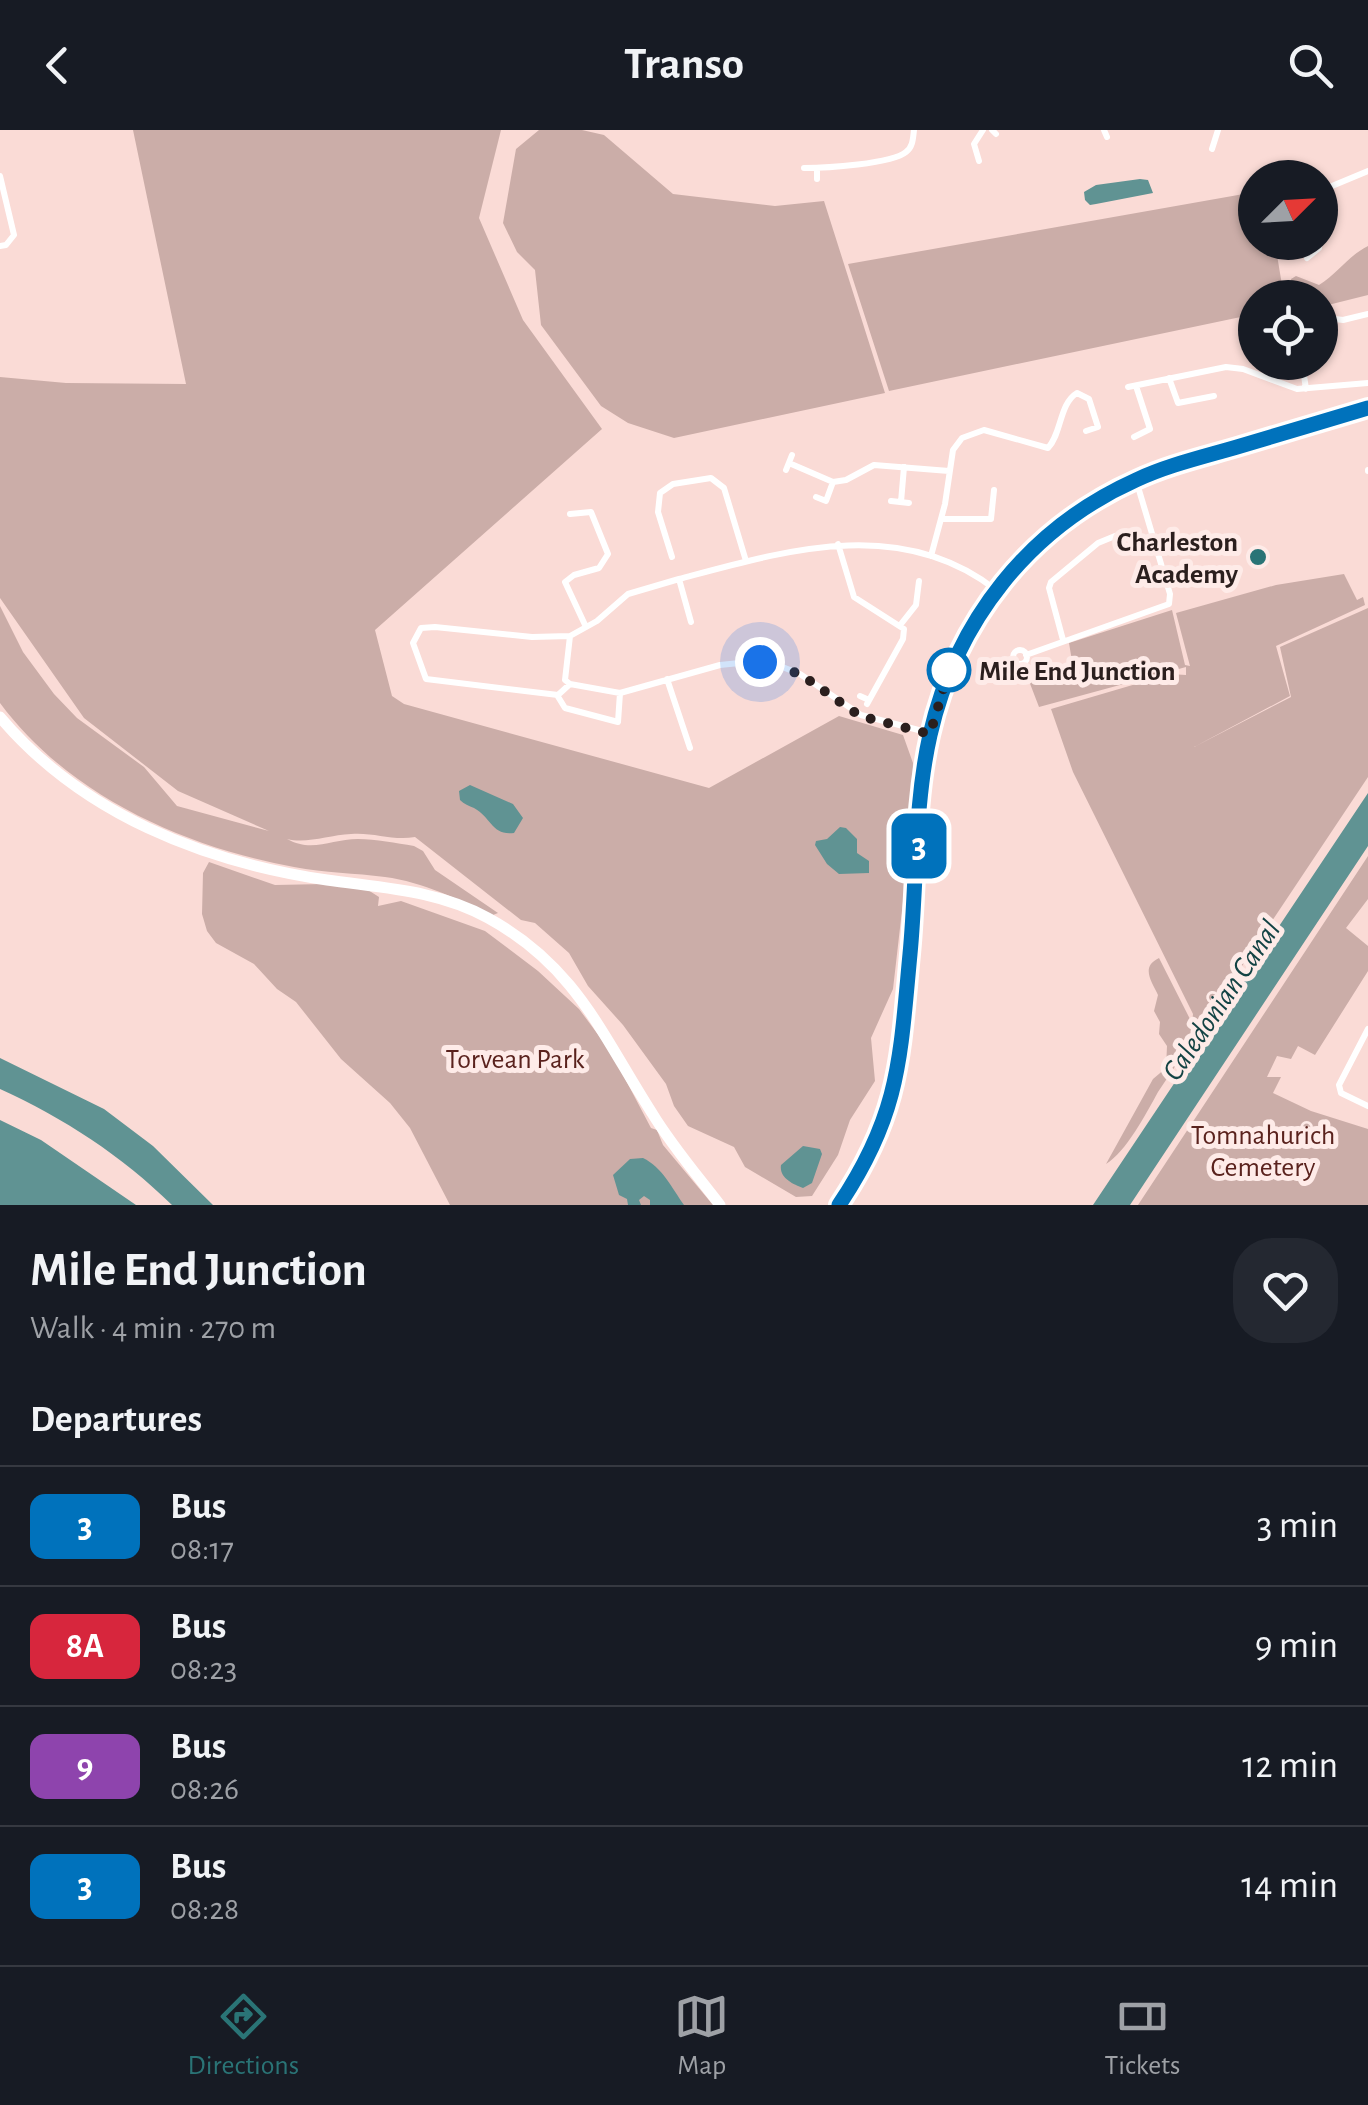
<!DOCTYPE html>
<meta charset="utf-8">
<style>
:root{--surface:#171b24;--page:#242831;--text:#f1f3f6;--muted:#9ea1a6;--line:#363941;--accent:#2a7476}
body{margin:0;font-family:"Alegreya Sans",sans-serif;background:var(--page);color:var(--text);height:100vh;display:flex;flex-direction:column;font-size:38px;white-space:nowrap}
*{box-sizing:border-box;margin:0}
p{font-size:32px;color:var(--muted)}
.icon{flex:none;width:55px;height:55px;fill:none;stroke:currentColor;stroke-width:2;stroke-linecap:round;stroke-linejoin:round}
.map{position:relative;height:1075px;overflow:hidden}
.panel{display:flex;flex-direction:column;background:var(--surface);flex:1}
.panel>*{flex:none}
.badge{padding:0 20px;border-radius:15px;font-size:35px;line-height:65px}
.needle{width:65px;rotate:66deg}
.buttons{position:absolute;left:1238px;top:30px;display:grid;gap:20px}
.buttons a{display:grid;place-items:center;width:100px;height:100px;border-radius:50%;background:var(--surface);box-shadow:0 2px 8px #0004;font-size:50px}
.you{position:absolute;width:50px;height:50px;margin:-25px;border:8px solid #fff;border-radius:50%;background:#1a73e8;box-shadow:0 0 0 15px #1a73e833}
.map>.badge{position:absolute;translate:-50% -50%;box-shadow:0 0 0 5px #fff}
h2{padding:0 30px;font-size:38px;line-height:90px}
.round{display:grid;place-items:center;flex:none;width:105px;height:105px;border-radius:40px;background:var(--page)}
.summary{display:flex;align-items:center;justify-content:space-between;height:170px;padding:0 30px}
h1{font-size:48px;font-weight:700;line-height:75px}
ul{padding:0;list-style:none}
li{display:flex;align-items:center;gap:30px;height:120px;padding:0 30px;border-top:2px solid var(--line)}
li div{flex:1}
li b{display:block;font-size:38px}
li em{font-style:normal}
li .badge{min-width:110px;font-weight:700;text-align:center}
header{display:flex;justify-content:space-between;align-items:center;height:130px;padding:0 30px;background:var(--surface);font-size:45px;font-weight:700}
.dock{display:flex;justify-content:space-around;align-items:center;height:140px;border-top:2px solid var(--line);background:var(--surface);font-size:28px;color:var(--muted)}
.dock a{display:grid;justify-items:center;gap:5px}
.dock .on{color:var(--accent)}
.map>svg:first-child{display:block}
.green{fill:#cbada8}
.water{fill:#609393}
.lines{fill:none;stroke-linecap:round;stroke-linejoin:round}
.street{stroke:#fff;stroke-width:6}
.secondary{stroke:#fff;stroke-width:9}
.highway{stroke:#fff;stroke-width:11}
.line-casing{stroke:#fff;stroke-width:22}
.line{stroke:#0072bc;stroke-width:15}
.walk{stroke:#2b1f1e;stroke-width:10;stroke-dasharray:0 18}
.poi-dot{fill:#2a7476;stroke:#feebe8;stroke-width:4}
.stop-dot{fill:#fff;stroke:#0072bc;stroke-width:5}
.labels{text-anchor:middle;stroke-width:10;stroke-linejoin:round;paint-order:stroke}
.poi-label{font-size:28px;font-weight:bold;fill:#2b1f1e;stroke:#feebe8;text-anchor:end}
.stop-label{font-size:28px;font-weight:bold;fill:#2b1f1e;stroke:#feebe8;text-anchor:start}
.park-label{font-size:28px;fill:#5a221d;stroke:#feebe8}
.water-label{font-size:30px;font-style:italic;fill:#134344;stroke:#feebe8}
</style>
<header><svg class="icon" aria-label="back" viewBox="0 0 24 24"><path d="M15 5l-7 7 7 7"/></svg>Transo<svg class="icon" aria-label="search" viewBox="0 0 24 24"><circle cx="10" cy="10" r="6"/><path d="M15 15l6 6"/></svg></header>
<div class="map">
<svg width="1368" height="1075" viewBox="0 0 1368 1075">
<rect width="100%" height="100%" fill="#fadbd6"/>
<path class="green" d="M133,0H501L479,88L523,190L602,299L375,500L392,566L404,574L709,658L839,586L903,605L913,633L912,659L908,683L902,693L900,716L904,729V763L893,859L871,908L875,951L850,990L838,1025L812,1066L796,1067L745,1037L734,1017L688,996L674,976L666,954L623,895L588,856L569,823L535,793L521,790L415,707C393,711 373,702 351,704C329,705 307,714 287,709C312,723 332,709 358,709C376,709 396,713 414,716L423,721L435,740L498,783L493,785C459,770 423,752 385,747C355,743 325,743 294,737C184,717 68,665 0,573V476L23,522L54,564L77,588L144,637L177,676L269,701L178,661L84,588L0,468V247L66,253L186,254Z
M539,0H582L604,5L673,64L775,76L824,71L885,263L674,308L628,293L601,276L541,195L535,140L517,122L503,93L516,19Z
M1255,62V112L1275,113L1284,167L1255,168V184L889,261L848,134Z
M1368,116V165L1320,177V168L1294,167L1291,149L1296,146L1319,155C1338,143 1348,126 1368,116Z
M1344,444L1357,470L1363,467L1365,475L1276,516L1290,566L1194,617L1291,567L1280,517L1368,478V647L1158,962C1146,984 1126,1022 1106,1034L1153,949L1166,938L1167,916L1159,904L1160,892L1154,881L1158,865C1152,852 1140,837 1159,828L1192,893L1193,884L1073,642L1051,579L1170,544L1186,545V537L1039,577L1029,551L1074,543L1069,513L1172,480L1185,535L1190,536L1176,483L1276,455Z
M1368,726V769L1346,798L1368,816V841L1315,925L1298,916L1291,929L1277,926L1267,947H1281L1273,963L1311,981L1368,999V1075H1138Z
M209,732L275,755L325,754L368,760L379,767L378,776L401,771L485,801L538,841L579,879L611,922L651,998L657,1000L663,1015L713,1075H450L410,998L390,973L341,929L296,872L277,859L254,834L216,813L207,801L202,784L203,743Z"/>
<path class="water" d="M1140,49L1148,50L1153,63L1096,74L1090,75L1085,70L1084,62L1096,55Z
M470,655L513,674L523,688L514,703C492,706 491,687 474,678C469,676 464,674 460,670L459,661Z
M1368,663V716L1130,1075H1093Z
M840,697L846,698L857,709V723L869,731V743L839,744L827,734L815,715L816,711L827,709Z
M0,928L104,979L153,1016L213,1075H172C122,1026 64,988 0,959Z
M0,990L41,1010L136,1075H0Z
M803,1016L820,1019L822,1024L812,1053L803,1058C793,1054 779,1048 781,1035Z
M643,1028C662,1037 672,1058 684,1075H650V1070L644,1066L639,1070L641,1075H628L627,1069L619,1065L613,1045L630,1029Z"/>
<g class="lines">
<path class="street" d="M992,0L996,4
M1104,0L1107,7
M1212,19L1218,0
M979,31L974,14L983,0
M804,38C825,38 892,34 906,22C913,17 913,8 914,0
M817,38V49
M0,46L14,105L6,115L0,116
M1320,61L1368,41
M1307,128L1319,118L1320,99
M1327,188L1343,190L1368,184
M1302,232L1306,259
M1169,248L1178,273L1214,266
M1128,257L1226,237L1243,239L1297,259L1368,253
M1134,307L1150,299L1136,256
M789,333L833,352L846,350L874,335L949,341
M786,340L792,325
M1368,341V340
M816,367L826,371L833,352
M891,371L909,373
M901,372L904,337
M570,384L591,382L608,424L599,438L574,445L565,452L586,497
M942,389H991L994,360
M838,414L854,467L904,499L903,509L867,574
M931,426L945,374L953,320L962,308L984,300L1048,318C1062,303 1059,274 1077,263L1089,269L1098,297L1086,301
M672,427L658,382L660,363L673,354L711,348L724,358L746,431
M679,449L628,464L597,491L570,506L565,550L570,554L620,563L720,535L749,532L775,534L800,544L861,585L930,603
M691,492L679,449C784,421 900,385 996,460
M901,494L916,475L919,451
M570,506L532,507L435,497L421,498L413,513L426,549L558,565L570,554
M1063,510L1049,458L1051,452L1098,413L1115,406
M1013 527a7 7 0 1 1 14 0a7 7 0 1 1-14 0Z
M1026,525L1169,474L1170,464L1136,350
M667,549L690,618
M557,565L565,578L618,592L620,563
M860,566L869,570
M1368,899L1339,955L1341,963L1368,976"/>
<path class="secondary" d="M839,1075C871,1028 887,989 900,934L930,607L949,541L971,498L996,460L1048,405L1096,371L1136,350L1368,279"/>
<path class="highway" d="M0,587C82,684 204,732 327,750C382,758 438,760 488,788C576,836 602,905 652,983C672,1016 697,1045 720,1075"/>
</g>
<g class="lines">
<defs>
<path id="line" d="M839,1075C900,984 900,929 910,824C917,752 914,676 930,605C956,491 1029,398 1136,350C1168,335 1203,327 1237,317C1281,304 1324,291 1368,278"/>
</defs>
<use href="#line" class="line-casing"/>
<use href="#line" class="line"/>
<path class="walk" d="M760,532L800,544L860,586L930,604L949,540"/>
</g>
<circle class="poi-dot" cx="1258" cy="427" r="10"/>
<circle class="stop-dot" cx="949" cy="540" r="20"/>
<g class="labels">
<g class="poi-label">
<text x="1238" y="421">Charleston<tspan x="1238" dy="32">Academy</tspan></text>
</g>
<g class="stop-label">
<text x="979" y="550">Mile End Junction</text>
</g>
<g class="park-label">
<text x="515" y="938">Torvean Park</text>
<text x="1263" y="1014">Tomnahurich<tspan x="1263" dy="32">Cemetery</tspan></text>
</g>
<g class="water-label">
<text transform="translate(1221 870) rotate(-56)" y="10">Caledonian Canal</text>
</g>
</g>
</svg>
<div class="buttons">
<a><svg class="needle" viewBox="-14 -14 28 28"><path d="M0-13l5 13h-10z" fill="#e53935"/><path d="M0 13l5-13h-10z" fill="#9ea1a6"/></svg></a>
<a><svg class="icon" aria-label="locate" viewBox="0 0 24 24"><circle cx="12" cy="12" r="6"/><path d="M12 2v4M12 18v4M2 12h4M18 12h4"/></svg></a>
</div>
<div class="you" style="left:760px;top:532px"></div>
<b class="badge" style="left:919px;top:716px;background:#0072bc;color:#fff">3</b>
</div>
<section class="panel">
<div class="summary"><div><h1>Mile End Junction</h1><p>Walk · 4 min · 270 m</p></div><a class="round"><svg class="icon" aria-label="heart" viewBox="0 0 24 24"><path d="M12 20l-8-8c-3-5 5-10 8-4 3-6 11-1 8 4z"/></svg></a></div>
<h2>Departures</h2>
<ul>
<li><span class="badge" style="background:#0072bc;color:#fff">3</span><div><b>Bus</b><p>08:17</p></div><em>3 min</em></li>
<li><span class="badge" style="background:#d7263d;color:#fff">8A</span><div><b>Bus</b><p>08:23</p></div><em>9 min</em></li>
<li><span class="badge" style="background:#8e44ad;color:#fff">9</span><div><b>Bus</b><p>08:26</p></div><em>12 min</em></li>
<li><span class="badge" style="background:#0072bc;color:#fff">3</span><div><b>Bus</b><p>08:28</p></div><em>14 min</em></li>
</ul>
</section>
<nav class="dock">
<a class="on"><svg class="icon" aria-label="directions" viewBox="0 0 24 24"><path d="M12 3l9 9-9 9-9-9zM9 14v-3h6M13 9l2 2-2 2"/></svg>Directions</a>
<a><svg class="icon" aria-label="map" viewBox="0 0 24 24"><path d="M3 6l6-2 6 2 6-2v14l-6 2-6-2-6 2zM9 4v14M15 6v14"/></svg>Map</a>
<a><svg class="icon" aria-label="tickets" viewBox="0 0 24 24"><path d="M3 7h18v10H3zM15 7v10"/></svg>Tickets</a>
</nav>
